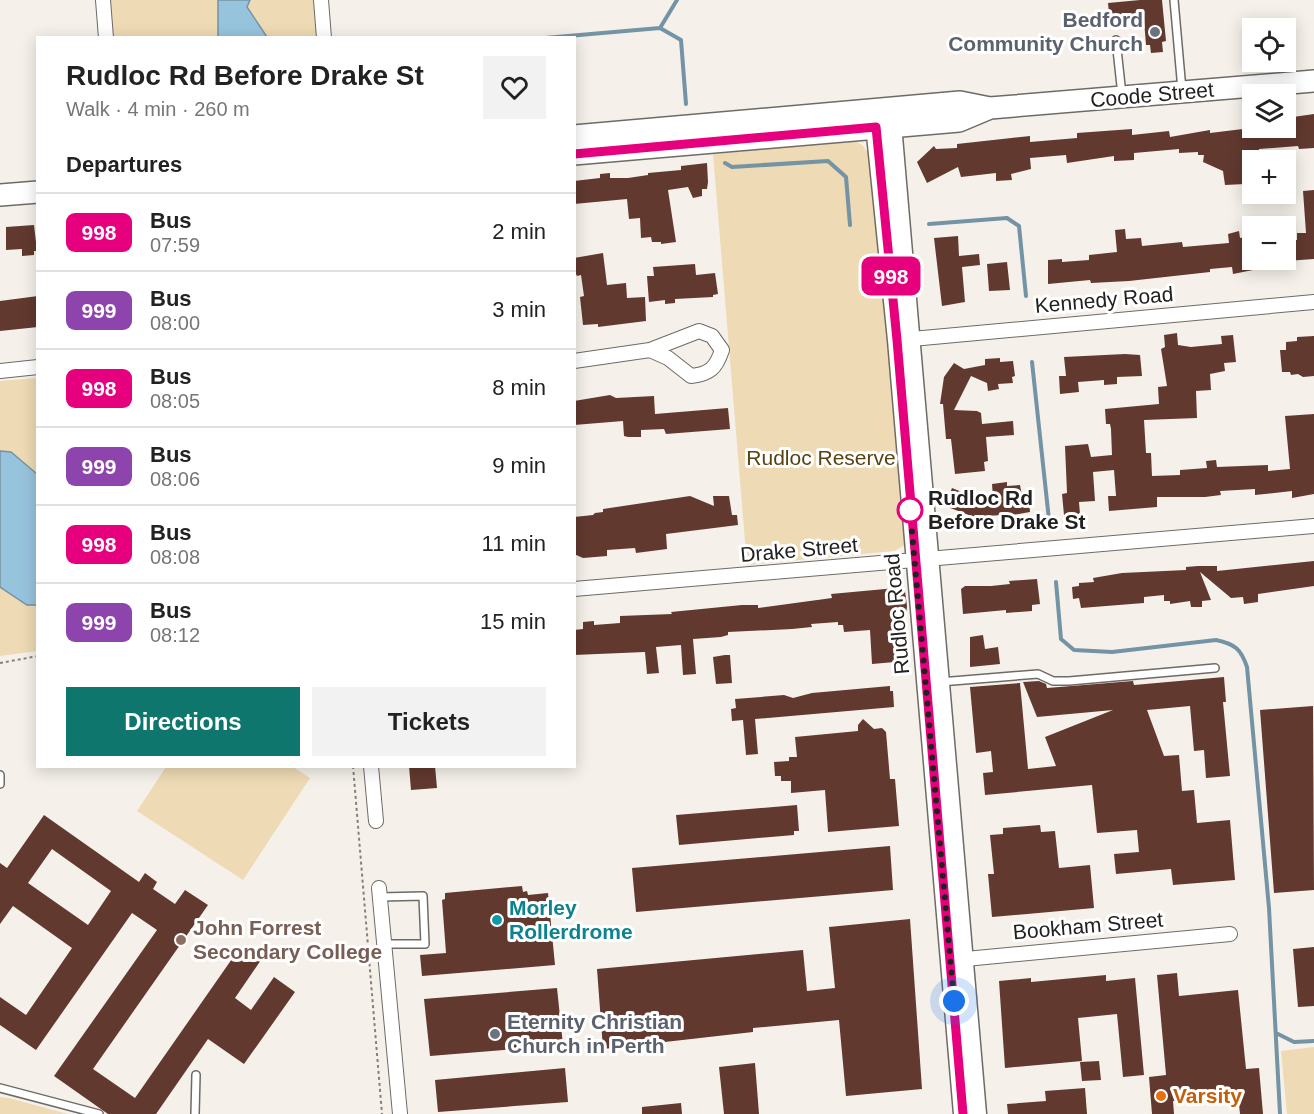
<!DOCTYPE html>
<meta charset="utf-8">
<style>
:root{--surface:#fff;--page:#f2f2f2;--text:#222;--muted:#767676;--line:#e0e0e0;--accent:#0f766e}
body{margin:0;font-family:Helvetica,sans-serif;background:var(--page);color:var(--text);height:100vh;display:flex;flex-direction:column;font-size:22px;white-space:nowrap}
*{box-sizing:border-box;margin:0}
p{font-size:20px;color:var(--muted)}
.icon{flex:none;width:33px;height:33px;fill:none;stroke:currentColor;stroke-width:2;stroke-linecap:round;stroke-linejoin:round}
.map{position:relative;flex:1;overflow:hidden}
.details{position:absolute;left:36px;top:36px;width:540px;height:732px;display:flex;flex-direction:column;background:var(--surface);border-radius:0px;box-shadow:0 3px 15px #0003}
.details>*{flex:none}
.badge{padding:0 12px;border-radius:9px;font-size:21px;line-height:39px}
.tools{position:absolute;left:1242px;top:18px;display:grid;gap:12px}
.tools a{display:grid;place-items:center;width:54px;height:54px;border-radius:0px;background:var(--surface);box-shadow:0 3px 15px #0003;font-size:30px}
.you{position:absolute;width:30px;height:30px;margin:-15px;border:4px solid #fff;border-radius:50%;background:#1a73e8;box-shadow:0 0 0 9px #1a73e833}
.map>.badge{position:absolute;translate:-50% -50%;box-shadow:0 0 0 3px #fff}
h2{padding:0 30px;font-size:22px;line-height:54px}
.round{display:grid;place-items:center;flex:none;width:63px;height:63px;border-radius:0px;background:var(--page)}
.overview{display:flex;align-items:center;justify-content:space-between;height:102px;padding:0 30px}
h1{font-size:28px;font-weight:800;line-height:45px}
.primary-button{display:flex;gap:12px;margin-top:auto;padding:12px 30px}
.primary-button a{flex:1;height:69px;border-radius:0px;background:var(--accent);color:#fff;font-size:24px;font-weight:800;line-height:69px;text-align:center}
.primary-button a+a{background:var(--page);color:var(--text)}
ul{padding:0;list-style:none}
li{display:flex;align-items:center;gap:18px;height:78px;padding:0 30px;border-top:2px solid var(--line)}
li div{flex:1}
li b{display:block;font-size:22px}
li em{font-style:normal}
li .badge{min-width:66px;font-weight:700;text-align:center}
.map>svg:first-child{display:block}
.green{fill:#eedab4}
.water{fill:#97c4dd;stroke:#7493a4;stroke-width:1.5}
.lines{fill:none;stroke-linecap:round;stroke-linejoin:round}
.stream{stroke:#7493a4;stroke-width:4}
.building{fill:#61392f;fill-rule:evenodd}
.service-casing{stroke:#6e6b66;stroke-width:10}
.minor-casing{stroke:#6e6b66;stroke-width:16}
.secondary-casing{stroke:#6e6b66;stroke-width:21}
.primary-casing{stroke:#6e6b66;stroke-width:24}
.path{stroke:#83807c;stroke-width:2;stroke-dasharray:3 3;stroke-linecap:butt}
.service{stroke:#fff;stroke-width:7}
.minor{stroke:#fff;stroke-width:14}
.secondary{stroke:#fff;stroke-width:18}
.primary{stroke:#fff;stroke-width:21}
.line-casing{stroke:#fff;stroke-width:14}
.line{stroke:#e6007e;stroke-width:9}
.walk{stroke:#23211f;stroke-width:6;stroke-dasharray:0 10.8}
.worship-dot{fill:#6b7280;stroke:#fff;stroke-width:2}
.stop-dot{fill:#fff;stroke:#e6007e;stroke-width:3}
.culture-dot{fill:#0f9aa8;stroke:#fff;stroke-width:2}
.education-dot{fill:#8d6e63;stroke:#fff;stroke-width:2}
.food-dot{fill:#e8710a;stroke:#fff;stroke-width:2}
.labels{text-anchor:middle;stroke-width:6;stroke-linejoin:round;paint-order:stroke}
.worship-label{font-size:21px;font-weight:bold;fill:#5b616d;stroke:#fff;text-anchor:end}
.street-label{font-size:21px;fill:#23211f;stroke:#fff}
.park-label{font-size:21px;fill:#594210;stroke:#fff}
.stop-label{font-size:21px;font-weight:bold;fill:#23211f;stroke:#fff;text-anchor:start}
.culture-label{font-size:21px;font-weight:bold;fill:#0d838f;stroke:#fff;text-anchor:start}
.education-label{font-size:21px;font-weight:bold;fill:#785e54;stroke:#fff;text-anchor:start}
.food-label{font-size:21px;font-weight:bold;fill:#c56008;stroke:#fff;text-anchor:start}
</style>
<div class="map">
<svg width="1314" height="1114" viewBox="0 0 1314 1114">
<rect width="100%" height="100%" fill="#f5f1ea"/>
<path class="green" d="M108,0H321L324,37H110Z
M855,141L862,145L871,156L884,244L907,544L894,551L747,565L713,154Z
M37,378V651L0,656V381Z
M166,767H293L310,778L243,880L137,811Z
M1314,1047V1114H1287L1281,1051Z
M0,1097L9,1098L68,1114H0Z"/>
<path class="water" d="M218,0H250L247,7L267,37H218Z
M0,451L11,452L37,474V605H27L0,587Z"/>
<g class="lines">
<path class="stream" d="M660,28L677,0
M545,38L660,28L681,40L686,104
M725,163L732,167L828,161L846,177L850,225
M929,224L1007,218L1019,226L1026,296
M1032,362L1049,520
M1056,582L1061,639L1074,650L1112,652L1216,640C1235,644 1241,649 1247,667L1269,908L1280,1114
M1278,1034L1294,1042L1314,1041"/>
</g>
<path class="building" d="M1140,0H1162L1166,41L1162,42L1163,52L1151,53L1150,45H1146L1144,20L1110,24L1108,3Z
M1314,114V148L1299,149L1298,146L1259,149L1260,160L1243,163L1245,184L1225,185L1223,171L1203,162L1204,155H1198V152L1179,153V149L1134,153V160L1114,161V156L1067,163L1066,155L1030,158L1031,169L1011,174L1012,180L996,181V173L961,177L958,167L927,183L917,162L934,146L936,149L957,148V144L1030,136V142L1077,138V133L1132,129V135L1169,131L1170,137L1210,130V133L1251,128H1286V118Z
M707,163L708,182L707,189H702V196L693,198L688,187L668,190L676,242L661,244V242H652L651,237L641,238L640,218L629,219L627,199L574,204V181L600,178V174L610,173V178H628L648,175V173L681,170V166Z
M1314,190V259L1286,261V240H1297V233H1306L1303,191Z
M34,225L37,251H34V255L22,256V249L6,250V227Z
M1125,229L1126,239L1141,238L1142,246L1182,242L1183,247L1229,243L1228,234L1239,231L1240,238L1251,236L1253,270L1233,274L1232,267L1210,269V272L1129,281L1091,283L1090,280L1048,284V260L1062,259V262L1089,260V255L1117,252L1115,230Z
M958,236L959,256L979,254L980,265L962,267L965,302L942,306L934,238Z
M603,253L607,285L626,283L627,298L645,297L646,321L598,327V324L583,325L580,297L584,296L581,275L577,276L574,270V258Z
M1007,262L1010,290L989,291L987,264Z
M695,264L696,275L715,273L718,294L713,295V297L675,299V303L665,304V300L649,302L647,276H654L653,267Z
M38,296V327L0,331V301Z
M1177,333L1178,345L1191,347L1222,344L1221,336L1233,335L1236,362L1224,363L1225,371L1210,374L1211,390L1196,391L1197,418L1144,420L1146,453H1151L1152,476L1180,475V470L1207,468L1206,461L1216,460L1217,467L1268,465V471L1290,469L1285,416L1314,414V494L1292,498V491L1255,495V489L1220,491L1221,495L1205,497H1157V507L1109,511L1108,496H1116L1114,470L1093,472L1095,501L1079,502L1080,514L1064,515L1062,494L1067,493L1065,446L1088,444L1091,457L1112,455L1111,429L1110,424H1106L1105,409L1159,404L1158,387L1167,386L1161,349L1165,347L1164,335Z
M1314,336V376L1303,377L1298,374L1291,375L1290,372H1282L1280,350H1286V342L1297,341V337Z
M1125,354L1140,355L1142,376L1117,377V384L1104,385V380L1078,382L1079,392L1060,394L1059,376H1066L1064,357Z
M1000,358V362L1013,361L1015,376L1012,377L1013,383L998,384L999,389L988,391L987,383L971,376L954,410L977,411L981,413L982,424L1013,421L1014,435L986,437L988,461L984,462L985,471L955,474L951,439H946L943,404H940L944,377L954,363L964,369L985,365V359Z
M610,395L616,398L654,396L655,414L728,408L730,429L666,434L664,429L641,430V437H628L624,436L623,421L574,425V401Z
M1007,482V486L1020,485L1023,501L1029,500L1030,512L1001,517V515L987,516L982,520L945,506L952,488L989,503V498L993,497L992,484Z
M690,496L714,506L713,496H729L732,515H737L738,525L666,534L667,549L636,553L635,548L607,550V556L583,558L574,554V517L593,515L595,513L603,512V509Z
M1314,561V586L1258,594V602L1244,604L1243,597L1231,598L1200,572L1211,600L1202,601V607H1191L1190,601L1170,604V601H1164V595L1144,597V603L1081,608L1079,598L1073,599L1072,587L1079,586V583L1094,582L1093,578L1122,573L1186,570V567L1198,566H1217V571Z
M1037,579L1040,604L1032,605V611L1006,613V610L963,614L961,589L965,586H991L1010,584L1009,581Z
M896,588L905,591L907,606L906,616L901,617L903,628L895,629V662L872,664L870,630L844,632L843,625H838V622L811,624L812,627L792,629L728,632V635L721,637L693,639L696,674L683,675L681,645L656,647L659,673L647,674L645,652L574,655V630L583,629V622L594,621V625L620,623V616L672,614L671,612L742,605H758V608L832,598L831,594Z
M983,635L985,649L998,647L1000,664L970,667V637Z
M725,655H730L732,683L716,684L713,657Z
M1224,677L1226,702H1223L1230,776L1206,778L1204,750L1194,751L1190,706L1147,710L1164,756L1179,755L1182,791L1194,790L1197,823L1230,820L1235,880L1173,885L1171,869L1116,874L1114,854L1139,852L1137,830L1097,833L1092,785L985,795L983,773L993,772L991,751L976,753L970,687L1020,683L1028,769L1056,766L1045,737L1113,710L1037,717L1023,682L1039,681L1046,684L1047,688L1133,681L1134,685Z
M890,686V691H893L894,707L755,719L758,754L746,755L743,720L732,721L731,709L736,708L735,699L784,695L793,698L812,693Z
M1313,706L1314,890L1274,893L1260,710Z
M863,719L874,729L882,728L886,732L890,779H895L899,826L828,832L825,790L791,793V781H781V776H775L774,762L789,761V757H797L795,737L858,731V725Z
M409,766H435L437,788L411,790Z
M797,805L799,831H794V835L679,845L676,815Z
M44,815L139,882L145,873L157,882L153,889L175,904L185,890L208,905L93,1069L135,1098L241,946L261,960L235,998L251,1010L274,977L295,992L244,1064L208,1039L156,1114H108L54,1076L157,930L132,913L36,1050L0,1025V997L26,1015L72,948L13,906L0,924V863L7,868ZM52,849L111,891L88,925L28,883Z
M1040,825L1041,832L1055,831L1059,868L1090,865L1094,908L992,917L988,874H994L990,835L1003,834V828Z
M890,846L893,890L636,912L632,868Z
M522,886L523,892L527,891L528,895L548,893L555,965L422,976L420,955L446,953L442,900L445,899V893Z
M910,919L922,1089L846,1096L839,1020L753,1028V1032L603,1049L597,969L803,950L807,991L835,988L829,927Z
M1314,947V1006L1298,1007L1293,949Z
M1177,973L1179,996L1238,990L1246,1069L1259,1068L1263,1114H1240L1238,1095L1173,1101L1174,1114H1152L1149,1077L1166,1075L1157,975Z
M1106,975V981L1135,978L1144,1075L1123,1077L1117,1014L1078,1018L1082,1061L1005,1068L999,981L1031,978V982Z
M557,988L563,1045L430,1056L424,999Z
M1099,1061L1101,1080L1082,1081L1080,1062Z
M755,1063L759,1114H724L719,1067Z
M565,1068L568,1102L438,1112L435,1080Z
M1085,1088L1087,1114H1008L1007,1104L1046,1101L1045,1091Z
M681,1103L682,1114H642V1107Z"/>
<g class="lines">
<defs>
<path id="service" d="M1174,0L1182,90
M1116,40L1122,95
M940,682L1038,674L1053,681H1069L1215,668
M0,775V784
M380,897L423,896L425,944H385
M0,1088L99,1114
M195,1114L196,1075"/>
<path id="minor" d="M103,0L106,38
M321,0L324,38
M901,340L1314,302
M574,361L650,350L699,331L712,336L722,350C716,368 710,374 691,376L668,358L650,350
M0,371L38,367
M574,589L1314,526
M371,766L376,821
M379,888L400,1114
M955,960L1230,934"/>
<path id="secondary" d="M891,113L977,1114
M874,115L897,340L963,1114"/>
<path id="primary" d="M574,136L960,102L990,108L1314,81
M574,154L959,121L990,108
M0,195L38,192"/>
</defs>
<use href="#service" class="service-casing"/>
<use href="#minor" class="minor-casing"/>
<use href="#secondary" class="secondary-casing"/>
<use href="#primary" class="primary-casing"/>
<path class="path" d="M0,663L38,656
M353,766L382,1114"/>
<use href="#service" class="service"/>
<use href="#minor" class="minor"/>
<use href="#secondary" class="secondary"/>
<use href="#primary" class="primary"/>
</g>
<g class="lines">
<defs>
<path id="line" d="M574,154L876,127L897,340L963,1114"/>
</defs>
<use href="#line" class="line-casing"/>
<use href="#line" class="line"/>
<path class="walk" d="M910,510L954,1001"/>
</g>
<g class="worship-dot">
<circle cx="1155" cy="32" r="6"/>
<circle cx="495" cy="1034" r="6"/>
</g>
<circle class="stop-dot" cx="910" cy="510" r="12"/>
<circle class="culture-dot" cx="497" cy="920" r="6"/>
<circle class="education-dot" cx="181" cy="940" r="6"/>
<circle class="food-dot" cx="1161" cy="1096" r="6"/>
<g class="labels">
<g class="worship-label">
<text x="1143" y="27">Bedford<tspan x="1143" dy="24">Community Church</tspan></text>
<text x="507" y="1029" text-anchor="start">Eternity Christian<tspan x="507" dy="24">Church in Perth</tspan></text>
</g>
<g class="street-label">
<text transform="translate(1152 95) rotate(-5)" y="7">Coode Street</text>
<text transform="translate(1104 300) rotate(-5)" y="7">Kennedy Road</text>
<text transform="translate(799 550) rotate(-5)" y="7">Drake Street</text>
<text transform="translate(897 614) rotate(-95)" y="7">Rudloc Road</text>
<text transform="translate(1088 926) rotate(-5)" y="7">Bookham Street</text>
</g>
<g class="park-label">
<text x="821" y="465">Rudloc Reserve</text>
</g>
<g class="stop-label">
<text x="928" y="505">Rudloc Rd<tspan x="928" dy="24">Before Drake St</tspan></text>
</g>
<g class="culture-label">
<text x="509" y="915">Morley<tspan x="509" dy="24">Rollerdrome</tspan></text>
</g>
<g class="education-label">
<text x="193" y="935">John Forrest<tspan x="193" dy="24">Secondary College</tspan></text>
</g>
<g class="food-label">
<text x="1173" y="1103">Varsity</text>
</g>
</g>
</svg>
<div class="tools">
<a><svg class="icon" aria-label="locate" viewBox="0 0 24 24"><circle cx="12" cy="12" r="6"/><path d="M12 2v4M12 18v4M2 12h4M18 12h4"/></svg></a>
<a><svg class="icon" aria-label="layers" viewBox="0 0 24 24"><path d="M12 4l9 5-9 5-9-5zM3 14l9 5 9-5"/></svg></a>
<a>+</a>
<a>−</a>
</div>
<div class="you" style="left:954px;top:1001px"></div>
<b class="badge" style="left:891px;top:276px;background:#e6007e;color:#fff">998</b>
<section class="details">
<div class="overview"><div><h1>Rudloc Rd Before Drake St</h1><p>Walk · 4 min · 260 m</p></div><a class="round"><svg class="icon" aria-label="heart" viewBox="0 0 24 24"><path d="M12 20l-8-8c-3-5 5-10 8-4 3-6 11-1 8 4z"/></svg></a></div>
<h2>Departures</h2>
<ul>
<li><span class="badge" style="background:#e6007e;color:#fff">998</span><div><b>Bus</b><p>07:59</p></div><em>2 min</em></li>
<li><span class="badge" style="background:#8e44ad;color:#fff">999</span><div><b>Bus</b><p>08:00</p></div><em>3 min</em></li>
<li><span class="badge" style="background:#e6007e;color:#fff">998</span><div><b>Bus</b><p>08:05</p></div><em>8 min</em></li>
<li><span class="badge" style="background:#8e44ad;color:#fff">999</span><div><b>Bus</b><p>08:06</p></div><em>9 min</em></li>
<li><span class="badge" style="background:#e6007e;color:#fff">998</span><div><b>Bus</b><p>08:08</p></div><em>11 min</em></li>
<li><span class="badge" style="background:#8e44ad;color:#fff">999</span><div><b>Bus</b><p>08:12</p></div><em>15 min</em></li>
</ul>
<div class="primary-button"><a>Directions</a><a>Tickets</a></div>
</section>
</div>
